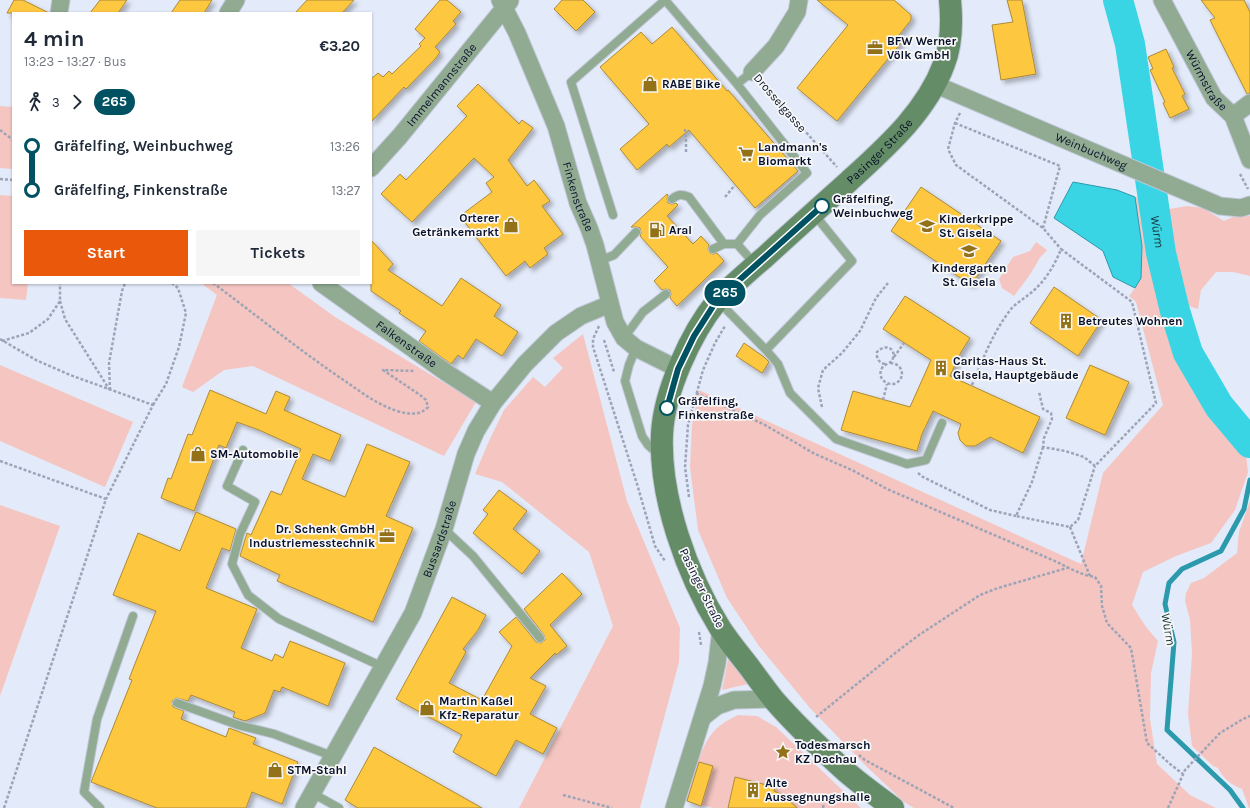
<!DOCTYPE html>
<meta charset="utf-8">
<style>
:root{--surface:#fff;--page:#f6f6f7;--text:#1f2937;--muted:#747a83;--accent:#ea580c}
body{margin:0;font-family:Karla,sans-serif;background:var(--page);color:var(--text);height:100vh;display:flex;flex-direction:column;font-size:15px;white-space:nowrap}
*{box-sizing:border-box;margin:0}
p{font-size:13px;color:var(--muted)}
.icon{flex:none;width:22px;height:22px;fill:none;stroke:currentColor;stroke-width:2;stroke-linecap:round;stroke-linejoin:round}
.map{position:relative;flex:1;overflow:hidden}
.drawer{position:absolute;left:12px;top:12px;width:360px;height:272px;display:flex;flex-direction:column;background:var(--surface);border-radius:0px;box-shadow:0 1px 3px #0004}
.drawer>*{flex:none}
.badge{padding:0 8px;border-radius:13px;font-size:14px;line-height:26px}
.map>.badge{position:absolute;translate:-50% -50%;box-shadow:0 0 0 2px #fff}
.legs{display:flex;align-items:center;gap:6px;height:44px;padding:0 12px;font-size:13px}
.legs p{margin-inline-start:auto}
.headline{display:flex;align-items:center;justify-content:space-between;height:68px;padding:0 12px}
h1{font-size:22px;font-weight:700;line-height:30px}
.primary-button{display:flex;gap:8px;margin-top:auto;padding:8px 12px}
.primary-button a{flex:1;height:46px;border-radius:0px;background:var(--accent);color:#fff;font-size:16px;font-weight:700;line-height:46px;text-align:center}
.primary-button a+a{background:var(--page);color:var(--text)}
ul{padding:0 12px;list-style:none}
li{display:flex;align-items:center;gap:14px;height:44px;font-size:15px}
li i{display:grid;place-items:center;width:6px;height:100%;margin:0 5px;background:currentColor}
li i::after{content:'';width:10px;height:10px;margin:-5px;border:3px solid;border-radius:50%;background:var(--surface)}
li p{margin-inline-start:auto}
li:first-child i{background:linear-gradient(#0000 50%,currentColor 0)}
li:last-child i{background:linear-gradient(currentColor 50%,#0000 0)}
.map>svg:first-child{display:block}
.green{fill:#f5c6c1}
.water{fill:#3ad5e5;stroke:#2b9aad}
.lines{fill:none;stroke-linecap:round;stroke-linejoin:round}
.stream{stroke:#2b9aad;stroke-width:5}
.river{stroke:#3ad5e5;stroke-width:30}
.building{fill:#fec740;stroke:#ac8a38;filter:url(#shadow)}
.lane-casing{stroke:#c0c7d8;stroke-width:10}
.street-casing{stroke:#c0c7d8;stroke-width:19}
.secondary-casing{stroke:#c0c7d8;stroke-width:24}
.path{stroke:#9da4b7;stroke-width:2.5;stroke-dasharray:3 2;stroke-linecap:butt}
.lane{stroke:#90ab91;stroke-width:8}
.street{stroke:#90ab91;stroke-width:17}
.secondary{stroke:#648c66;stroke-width:22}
.line-1-casing{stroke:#fff;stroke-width:9}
.line-1{stroke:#005262;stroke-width:6}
.stop-1-dot{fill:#fff;stroke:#005262;stroke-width:2}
.labels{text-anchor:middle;stroke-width:3.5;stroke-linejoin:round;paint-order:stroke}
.poi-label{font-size:12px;font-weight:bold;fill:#08112b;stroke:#f7f7f7;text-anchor:start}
.street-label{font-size:12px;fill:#08112b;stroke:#f7f7f7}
.stop-label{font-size:12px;font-weight:bold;fill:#08112b;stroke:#f7f7f7;text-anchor:start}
.water-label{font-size:13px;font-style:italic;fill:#17363a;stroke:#f7f7f7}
</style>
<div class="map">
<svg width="1250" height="808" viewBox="0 0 1250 808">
<defs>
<filter id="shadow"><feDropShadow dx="3.5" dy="3.5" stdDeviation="2" flood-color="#0004"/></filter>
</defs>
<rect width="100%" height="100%" fill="#e3eaf9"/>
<path class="green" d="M0,106L13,107V169L0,168Z
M0,195L13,196V283H28L26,300L0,298Z
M1135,197L1148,200L1163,277L1184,369L1209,414L1245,447L1248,472L1235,510L1211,543L1176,556L1143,572L1132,605L1146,627L1158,641L1151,673L1150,719L1157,764L1190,795L1216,808H914L904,802L867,767L810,708L759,646L727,598L698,530L690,467L692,425L699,390L1081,564L1103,473L1163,405L1136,302L1129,296L1135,288L1142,246Z
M1187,206L1203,208L1224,221L1239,214L1250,216V276L1233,272H1216L1201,290L1198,309L1179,303L1164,247L1159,218L1164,210Z
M1036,242L1047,250C1045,253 1041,256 1039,259C1032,273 1023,284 1014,296L1002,288L999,279L1013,257L1030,251Z
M201,283H288L335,317L476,402L444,456L253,366L224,370L193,392L182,387L217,295Z
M583,334L627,501L680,628L679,662L640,808H519L613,626L589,552L502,482L475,474L489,441L504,410L533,377L545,387L563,368L553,358Z
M0,365L133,422L105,487L0,441Z
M1250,501V808H1249L1242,789C1231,785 1223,778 1218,768L1213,766L1192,746L1188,714L1192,654L1190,620L1185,601L1186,593L1191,583L1204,578L1237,553L1239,532Z
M0,505L60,526L0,696Z
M728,659L748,684L722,690Z
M738,715L757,716L776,727L861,808H713L686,801C693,777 701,738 722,724C727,720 733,718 738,715Z"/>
<path class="water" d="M1073,182L1117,190L1135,197L1142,246L1141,278L1135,288L1113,277L1103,251L1054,218Z"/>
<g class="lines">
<path class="stream" d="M1243,808L1230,790L1167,730L1174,642L1165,604L1169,583L1182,569L1221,551L1244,509L1250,480"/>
<path class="river" id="s1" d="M1118,0L1130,44L1161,253L1175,311L1188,353L1219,406L1250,443"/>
</g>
<path class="building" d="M14,0H23L49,13H7Z
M100,0H127L118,13H90Z
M180,0H212L204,13H171Z
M307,0H354L342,13H295Z
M440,0H447L461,12L453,21L456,24L435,47L440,52L436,58L406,89L404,87L371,122V79L378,73L383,77L389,71L392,74L421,46L419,44L425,38L415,29Z
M562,0H583L595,12L576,31L554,9Z
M817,0H894L911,15V20L896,39L901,43L837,121L797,88L848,25Z
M1007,0H1022L1036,74L1001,80L992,25L1013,22Z
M1201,0H1244L1250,12V93L1247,94L1210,20L1215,18Z
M672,27L727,91L728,90L798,171L755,208L689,130L669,147L667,144L637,170L620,149L649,124L600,67L641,32L652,44Z
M1166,49L1174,67L1172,68L1185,94L1182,96L1189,109L1170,118L1163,103L1165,102L1150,70L1153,69L1148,57Z
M478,84L519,124L522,120L533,128L508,160L527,186L534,180L550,201L542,206L563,234L544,248L548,254L530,268L525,261L506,276L460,216L492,192L486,183L494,177L474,158L412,222L381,194L400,174L406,180L467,116L457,106Z
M921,187L1001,241L971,285L891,231Z
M667,194L668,195L667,199L668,203L672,204L676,203L678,205L667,216L693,244L701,236L709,245L708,249L710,253L713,254L717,253L724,261L677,306L670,298L671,294L670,290L666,289L662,290L654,281L668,267L640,236L641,233L640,228L637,227H631Z
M371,240L393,264L388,270L442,306L461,278L501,305L494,316L518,332L502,356L476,339L463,359L458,355L451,364L419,341L426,331L399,313L401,311L371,291Z
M1054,287L1102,320L1078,356L1030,323Z
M905,296L970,338L961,352L950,376L1040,417L1023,453L990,437L975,446H966L960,440L958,433L961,424L933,411L922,434L917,451L841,430L853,391L910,407L931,360L883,329Z
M744,343L764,357L769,362L762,373L736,356Z
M1090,365L1129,382L1105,435L1066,418Z
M210,390L266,414L276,391L290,397L284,410L341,435L330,461L313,454L302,479L345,497L367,444L410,462L386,516L413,528L373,622L277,581L280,575L240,556L247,533L251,535L271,491L281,495L301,449L259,430L237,422L226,448L219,445L194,511L161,498L168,478L171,479L188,434L192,435Z
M499,490L527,511L513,529L540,551L522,574L473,533L488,514L483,510Z
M196,512L236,529L230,551L222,548L206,588L257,609L241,648L272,661L275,654L283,658L290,641L345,663L328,706L282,687L280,692L274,690L265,713L245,721L233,717L235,712L191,695L188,701L176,698L172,701L173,707L184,711L181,719L226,737L229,728L237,731L256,738L253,744L298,762L282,804L252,792L246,808H157L91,782L132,680L129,679L136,661L156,611L113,595L138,533L180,551Z
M562,573L582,594L550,625L567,646L556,655L555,653L530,678L546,686L530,714L557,728L543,754L516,740L496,776L453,752L462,735L396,699L452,597L486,615L478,630L463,649L466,652L449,683L482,700L512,646L499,632L516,617L536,642L541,643L545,640L544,635L524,609Z
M374,747L482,808H358L345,800Z
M699,762L713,766L701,806L687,801Z
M735,777L775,787L774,791L783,795L797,808H728Z"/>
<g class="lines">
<defs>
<path id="lane" d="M665,0L737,84
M752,72L737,84L807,173L760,215L737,244L755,264
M672,199C678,194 682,194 689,197L724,244
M613,215L571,82L665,0
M713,249L724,244H737
M599,261L614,255L636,232
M718,301L766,350L852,261L814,214
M624,338L643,312L666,294
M636,348L629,365L625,381L642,436L648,445L658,454
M766,350L778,364L790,393L836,439L907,464L926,460L942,423
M243,450L227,486L255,502L240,534L232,564L248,595L279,619L383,667
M444,529L473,556L540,638
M177,703L238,725L274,734L332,756
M312,793L339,808
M100,808L84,792L97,719L133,616"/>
<g id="street">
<path id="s2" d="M500,0L517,33L556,126L578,203L589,228L595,245L615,322L624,338L636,348L678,369"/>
<path id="s3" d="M1162,0L1214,98L1233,116L1250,160"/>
<path d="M59,13L61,0"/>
<path d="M228,13L236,0"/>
<path d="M752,72L776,46L797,12L799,0"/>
<path id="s4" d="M934,84L1220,206L1241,208L1250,205"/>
<path d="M1233,116L1250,103"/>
<path id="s5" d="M371,168L400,136L510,1"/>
<path id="s6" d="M321,283L447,373L493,403"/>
<path d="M703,717L717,706L734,700L773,699"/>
<path id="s7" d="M304,808L413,613L444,529L466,454L476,431L493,403L525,364L556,333L581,316L610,304"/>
<path d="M674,808L712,686L717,663L721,628"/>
</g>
<g id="secondary">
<path id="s8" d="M893,808C876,795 857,782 842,768C818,746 795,724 774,700C766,690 758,679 750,668C740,655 729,642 720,628C687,575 659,497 662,434C664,392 691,333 717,301C721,296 727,292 731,287C742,277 753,267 765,257C792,232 819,208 847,183C884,149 926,113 944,64C952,44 952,21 950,0"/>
</g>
</defs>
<use href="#lane" class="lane-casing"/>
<use href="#street" class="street-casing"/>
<use href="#secondary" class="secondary-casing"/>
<path class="path" d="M763,84L837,167
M960,113L955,123L948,149L956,165L1043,228L1061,249
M955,123L1060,166L1043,228
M685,129L686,142V153
M0,130L13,140
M1240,174L1248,189
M0,179L13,180
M725,197L735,185
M213,283C256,315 298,349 342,379C357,389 372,401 389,408C401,413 419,418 428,407L426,400L420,395L383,370L415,371
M60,301L65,319L109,389
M599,326L593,339V347L637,484L655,546L665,561
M0,339L36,360L70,375L153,405L106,499
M604,340L614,372
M2,341L29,333L48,319L60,301V283
M894,357L904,343
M885,364C879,363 876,358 877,352C884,344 896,347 893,358C892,364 885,363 882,368C877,377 885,385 894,384C907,379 903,363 890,363
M972,385C983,359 993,332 1011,309C1016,303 1025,298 1032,292C1045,281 1055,265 1061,249L1132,302L1156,403L1095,466L1084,457L1065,451L1043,447L1044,438L1052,419L1051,413L1043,409L1039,392
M110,390L109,363L122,291L125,283
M696,393L765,425L815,454L852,470L887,489L1057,562C1069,568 1081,575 1095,577L1101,586L1102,606L1107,623L1131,648L1147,743L1170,764L1183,774
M883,400L887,384
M153,405L166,384L179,347L186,313L178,288L172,283
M822,407L818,388L823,370L842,353L860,331L876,298L888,283
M1043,447L1032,482L1016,516L1070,527L1078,520L1095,466
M0,461L106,499L4,808
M918,473L923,477L990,510L1016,516
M689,497L685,467L688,425L703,370L715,343L725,326
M1070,527L1090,576
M699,632L701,645
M816,717L894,654L919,635L980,595L998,588L1067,568
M859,755L865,760L954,808
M563,795L612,808
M823,808L824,802
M1168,808L1185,770L1220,733L1243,719L1250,716"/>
<use href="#lane" class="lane"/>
<use href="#street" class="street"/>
<use href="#secondary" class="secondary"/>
</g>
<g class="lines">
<defs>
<path id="line-1" d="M667,408L678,369L694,336L717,300L822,206"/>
</defs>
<use href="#line-1" class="line-1-casing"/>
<use href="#line-1" class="line-1"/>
</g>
<defs>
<symbol id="office-bare" viewBox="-9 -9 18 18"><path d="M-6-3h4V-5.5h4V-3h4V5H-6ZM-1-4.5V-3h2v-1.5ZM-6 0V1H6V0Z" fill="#937118" stroke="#f7f7f7" stroke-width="2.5" paint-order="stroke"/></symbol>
<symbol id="shop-bare" viewBox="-9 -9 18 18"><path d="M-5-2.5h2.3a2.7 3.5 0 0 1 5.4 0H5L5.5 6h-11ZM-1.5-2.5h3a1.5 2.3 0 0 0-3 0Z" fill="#937118" stroke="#f7f7f7" stroke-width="2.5" paint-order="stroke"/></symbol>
<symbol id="supermarket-bare" viewBox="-9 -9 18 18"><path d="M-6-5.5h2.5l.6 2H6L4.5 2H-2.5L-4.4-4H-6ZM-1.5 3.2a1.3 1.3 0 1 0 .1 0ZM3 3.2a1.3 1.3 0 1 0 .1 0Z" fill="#937118" stroke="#f7f7f7" stroke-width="2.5" paint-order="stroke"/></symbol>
<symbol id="school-bare" viewBox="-9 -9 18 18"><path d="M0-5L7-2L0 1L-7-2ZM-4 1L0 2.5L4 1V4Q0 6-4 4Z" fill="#937118" stroke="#f7f7f7" stroke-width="2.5" paint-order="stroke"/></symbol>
<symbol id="fuel-bare" viewBox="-9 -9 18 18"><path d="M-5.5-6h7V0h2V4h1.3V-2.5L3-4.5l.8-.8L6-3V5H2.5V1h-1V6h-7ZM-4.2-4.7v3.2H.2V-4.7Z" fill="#937118" stroke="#f7f7f7" stroke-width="2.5" paint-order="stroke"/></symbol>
<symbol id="building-bare" viewBox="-9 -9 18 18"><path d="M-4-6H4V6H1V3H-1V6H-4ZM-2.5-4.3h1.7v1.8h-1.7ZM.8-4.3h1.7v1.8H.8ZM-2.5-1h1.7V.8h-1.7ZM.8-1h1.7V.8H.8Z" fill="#937118" stroke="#f7f7f7" stroke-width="2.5" paint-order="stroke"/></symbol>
<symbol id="sight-bare" viewBox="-9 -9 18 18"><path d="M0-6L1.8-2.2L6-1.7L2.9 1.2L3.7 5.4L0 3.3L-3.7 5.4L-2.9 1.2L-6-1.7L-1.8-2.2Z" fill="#937118" stroke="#f7f7f7" stroke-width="2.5" paint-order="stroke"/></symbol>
</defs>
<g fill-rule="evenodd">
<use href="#office-bare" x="864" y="37" width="22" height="22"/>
<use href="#shop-bare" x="639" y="73" width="22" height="22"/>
<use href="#supermarket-bare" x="735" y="143" width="22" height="22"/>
<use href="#shop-bare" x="500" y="214" width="22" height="22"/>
<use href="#school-bare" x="916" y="215" width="22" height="22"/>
<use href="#fuel-bare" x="646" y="219" width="22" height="22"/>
<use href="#school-bare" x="958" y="240" width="22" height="22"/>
<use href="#building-bare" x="1055" y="310" width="22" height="22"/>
<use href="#building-bare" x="930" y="357" width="22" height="22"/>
<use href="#shop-bare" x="187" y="443" width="22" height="22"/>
<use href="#office-bare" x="376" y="525" width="22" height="22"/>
<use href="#shop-bare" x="416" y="697" width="22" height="22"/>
<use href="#sight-bare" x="772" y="741" width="22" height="22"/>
<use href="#shop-bare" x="264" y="759" width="22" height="22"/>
<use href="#building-bare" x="742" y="779" width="22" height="22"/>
</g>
<g class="stop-1-dot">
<circle cx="822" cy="206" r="7"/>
<circle cx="667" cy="408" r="7"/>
</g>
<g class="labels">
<g class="poi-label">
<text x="887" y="45">BFW Werner<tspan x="887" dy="14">Völk GmbH</tspan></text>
<text x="662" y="88">RABE Bike</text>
<text x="758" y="151">Landmann's<tspan x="758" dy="14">Biomarkt</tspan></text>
<text x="499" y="222" text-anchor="end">Orterer<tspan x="499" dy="14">Getränkemarkt</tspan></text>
<text x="939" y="223">Kinderkrippe<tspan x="939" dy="14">St. Gisela</tspan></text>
<text x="669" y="234">Aral</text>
<text x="969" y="272" text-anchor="middle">Kindergarten<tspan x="969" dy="14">St. Gisela</tspan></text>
<text x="1078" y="325">Betreutes Wohnen</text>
<text x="953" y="365">Caritas-Haus St.<tspan x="953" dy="14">Gisela, Hauptgebäude</tspan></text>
<text x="210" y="458">SM-Automobile</text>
<text x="375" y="533" text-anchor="end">Dr. Schenk GmbH<tspan x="375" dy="14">Industriemesstechnik</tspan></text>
<text x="439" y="705">Martin Kaßel<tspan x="439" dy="14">Kfz-Reparatur</tspan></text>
<text x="795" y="749">Todesmarsch<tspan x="795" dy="14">KZ Dachau</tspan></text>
<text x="287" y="774">STM-Stahl</text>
<text x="765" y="787">Alte<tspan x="765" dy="14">Aussegnungshalle</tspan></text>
</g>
<g class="street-label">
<text dy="4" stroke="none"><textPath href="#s3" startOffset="92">Würmstraße</textPath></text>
<text dy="4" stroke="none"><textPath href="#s5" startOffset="109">Immelmannstraße</textPath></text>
<text transform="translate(780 103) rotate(49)" y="4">Drosselgasse</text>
<text dy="4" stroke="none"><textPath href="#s8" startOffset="823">Pasinger Straße</textPath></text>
<text dy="4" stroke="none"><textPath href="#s4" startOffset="171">Weinbuchweg</textPath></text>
<text dy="4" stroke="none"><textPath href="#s2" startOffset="212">Finkenstraße</textPath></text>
<text dy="4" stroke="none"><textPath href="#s6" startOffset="105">Falkenstraße</textPath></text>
<text dy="4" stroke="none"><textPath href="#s7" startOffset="302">Bussardstraße</textPath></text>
<text transform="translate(702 588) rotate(64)" y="4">Pasinger Straße</text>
</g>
<g class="stop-label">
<text x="833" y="203">Gräfelfing,<tspan x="833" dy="14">Weinbuchweg</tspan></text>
<text x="678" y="405">Gräfelfing,<tspan x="678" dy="14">Finkenstraße</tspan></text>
</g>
<g class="water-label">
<text dy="5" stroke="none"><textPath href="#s1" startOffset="235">Würm</textPath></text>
<text transform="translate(1169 629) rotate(80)" y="5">Würm</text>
</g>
</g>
</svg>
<b class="badge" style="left:725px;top:293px;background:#005262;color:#fff">265</b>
<section class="drawer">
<div class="headline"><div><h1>4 min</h1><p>13:23 – 13:27 · Bus</p></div><b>€3.20</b></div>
<div class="legs"><svg class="icon" aria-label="walk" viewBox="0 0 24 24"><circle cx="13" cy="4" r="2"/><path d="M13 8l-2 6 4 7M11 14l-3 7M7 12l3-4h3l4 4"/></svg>3<svg class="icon" aria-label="forward" viewBox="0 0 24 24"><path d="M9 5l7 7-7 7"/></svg><b class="badge" style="background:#005262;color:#fff">265</b></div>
<ul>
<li><i style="color:#005262"></i><b>Gräfelfing, Weinbuchweg</b><p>13:26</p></li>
<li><i style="color:#005262"></i><b>Gräfelfing, Finkenstraße</b><p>13:27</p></li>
</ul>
<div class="primary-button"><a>Start</a><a>Tickets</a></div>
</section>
</div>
